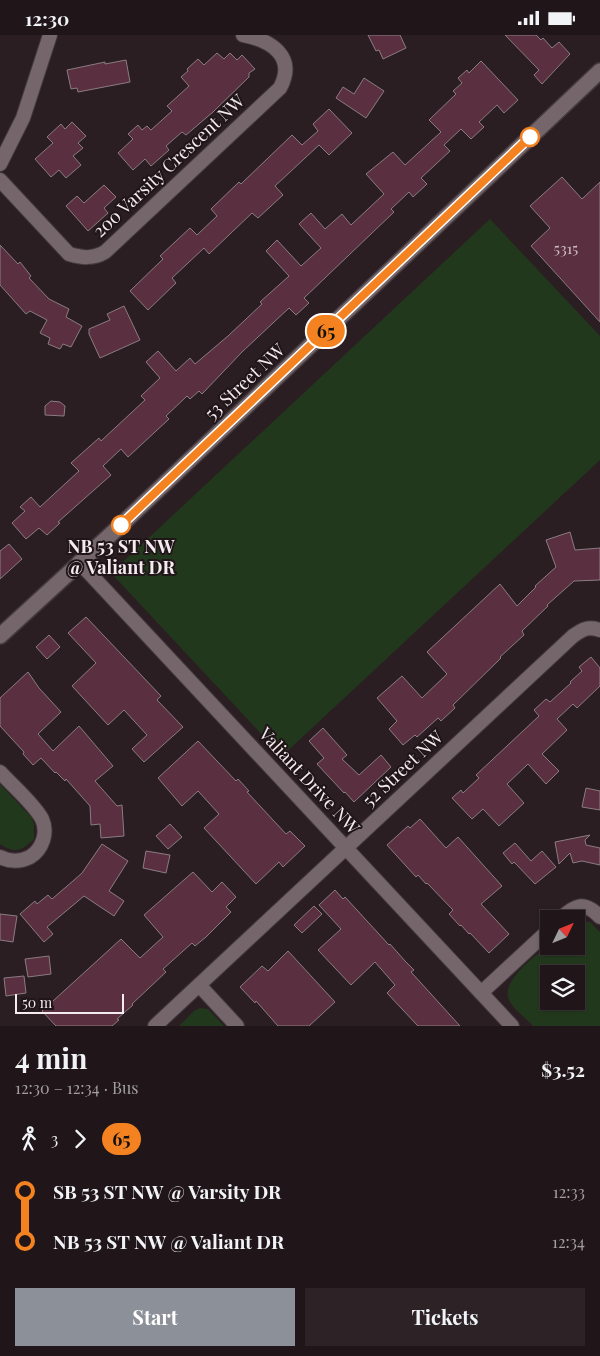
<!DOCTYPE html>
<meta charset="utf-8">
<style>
:root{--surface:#20161a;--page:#2d2327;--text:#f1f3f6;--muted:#a29fa2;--line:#3d3539;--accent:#8c9099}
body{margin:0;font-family:"Playfair Display",serif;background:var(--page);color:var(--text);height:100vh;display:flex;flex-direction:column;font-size:19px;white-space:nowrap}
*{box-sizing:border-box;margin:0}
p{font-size:16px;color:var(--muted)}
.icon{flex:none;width:28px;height:28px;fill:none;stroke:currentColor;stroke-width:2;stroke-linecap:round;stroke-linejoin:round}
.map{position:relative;height:991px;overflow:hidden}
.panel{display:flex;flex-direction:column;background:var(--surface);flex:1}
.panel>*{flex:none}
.badge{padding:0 10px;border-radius:16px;font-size:18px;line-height:32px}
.needle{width:32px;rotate:47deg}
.tools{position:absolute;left:540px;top:875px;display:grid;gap:10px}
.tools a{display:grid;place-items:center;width:45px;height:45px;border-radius:0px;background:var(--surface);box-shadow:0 1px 4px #0004,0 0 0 1px var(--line);font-size:25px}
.scale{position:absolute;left:15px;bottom:12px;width:109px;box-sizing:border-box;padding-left:5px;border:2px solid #f4ecee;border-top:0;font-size:14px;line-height:18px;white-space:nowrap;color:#f4ecee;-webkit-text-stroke:4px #201519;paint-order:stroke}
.map>.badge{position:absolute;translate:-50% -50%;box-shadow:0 0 0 2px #fff}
.legs{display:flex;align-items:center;gap:8px;height:55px;padding:0 15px;font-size:16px}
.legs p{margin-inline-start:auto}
.summary{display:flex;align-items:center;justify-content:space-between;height:85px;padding:0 15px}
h1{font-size:28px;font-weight:700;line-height:38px}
.primary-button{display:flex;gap:10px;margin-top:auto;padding:10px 15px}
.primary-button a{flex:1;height:58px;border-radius:0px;background:var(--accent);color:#fff;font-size:20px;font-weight:700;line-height:58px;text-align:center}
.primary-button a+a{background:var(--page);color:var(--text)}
ul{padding:0 15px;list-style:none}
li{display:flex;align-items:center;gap:18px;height:50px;font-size:19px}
li i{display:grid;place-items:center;width:8px;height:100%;margin:0 6px;background:currentColor}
li i::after{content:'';width:12px;height:12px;margin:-6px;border:4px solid;border-radius:50%;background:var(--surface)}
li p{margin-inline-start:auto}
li:first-child i{background:linear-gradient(#0000 50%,currentColor 0)}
li:last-child i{background:linear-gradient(currentColor 50%,#0000 0)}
.status{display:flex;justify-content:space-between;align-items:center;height:35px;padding:0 25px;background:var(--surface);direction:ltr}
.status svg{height:14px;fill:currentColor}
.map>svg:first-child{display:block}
.green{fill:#22381c;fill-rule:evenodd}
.building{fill:#5a3041;stroke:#8a7c81}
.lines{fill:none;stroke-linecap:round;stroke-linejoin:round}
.street-casing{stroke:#443a3e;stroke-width:16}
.secondary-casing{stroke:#443a3e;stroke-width:18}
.street{stroke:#74666a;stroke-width:14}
.secondary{stroke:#74666a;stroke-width:15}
.line-1-casing{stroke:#fff;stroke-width:11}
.line-1{stroke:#f58220;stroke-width:8}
.stop-1-dot{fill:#fff;stroke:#f58220;stroke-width:2.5}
.labels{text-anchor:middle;stroke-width:4;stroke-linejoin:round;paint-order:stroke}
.number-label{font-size:15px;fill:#cebdc3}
.street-label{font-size:18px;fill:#f4ecee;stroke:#201519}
.stop-label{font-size:18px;font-weight:bold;fill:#f4ecee;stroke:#201519}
</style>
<div class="status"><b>12:30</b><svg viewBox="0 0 49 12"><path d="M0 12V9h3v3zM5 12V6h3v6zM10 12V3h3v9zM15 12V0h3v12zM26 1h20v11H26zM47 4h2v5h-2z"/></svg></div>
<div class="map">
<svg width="600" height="991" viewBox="0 0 600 991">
<rect width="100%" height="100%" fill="#2a1e22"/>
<path class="green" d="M490,184L600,301V425L282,721L111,538Z
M0,749L31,782L34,789V804C21,816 16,819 0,809Z
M578,887H590L600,897V991H533C526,983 514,975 509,965C500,946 536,921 549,909V911H576V888ZM549,939H576V966H549Z
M200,973L208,974L224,991H179L194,976Z"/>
<path class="building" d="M368,0H400L406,13L383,24L379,15L376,16Z
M505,0H536L541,5L543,3L552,13L559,7L570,19L542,49L534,40L539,35Z
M217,18L224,24L230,18L237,25L242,20L255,34L249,38V42L213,77L186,100L182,97L166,111L169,115L151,131L145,124L133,135L118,118L133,104L128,99L138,90L142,95L147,91L151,95L172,76L167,71L189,51L181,42L188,36L187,34L198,24L204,30Z
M126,25L130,47L78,57L77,53L71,54L67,35L105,27V29Z
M481,26L518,65L504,78L497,70L479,87L484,92L471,104L461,94L444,110L450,116L421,143L427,149L413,162L409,157L391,174L394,177L304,263L309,268L296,280L289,273L242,317L202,359L199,356L190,364L187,361L166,381L169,384L128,422L121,414L103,431L111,440L58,487L60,488L47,500L39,493L26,504L12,488L25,476L20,472L31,462L40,472L79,436L71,428L99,403L101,406L145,365L141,361L160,343L146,327L158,316L176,336L190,323L195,329L228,301L262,269L260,267L289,241L266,216L277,205L301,231L321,213L299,189L311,178L325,194L342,179L351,190L384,159L366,139L393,117L405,130L441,97L429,85L456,59L453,56L462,48L458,43L467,35L469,38Z
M364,43L384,56L366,83L336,63L343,52L354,59Z
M329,74L352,98L329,120L319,110L275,151L283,160L258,183L252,178L209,219L204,213L172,243L176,248L148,275L130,256L163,224L160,221L190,193L197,200L217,181L211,174L239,147L241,149L292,100L302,110L318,96L313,89Z
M72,87L86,101L78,108L83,113L73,121L81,130L66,143L59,135L51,142L35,124L53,108L47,102L61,89L65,94Z
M562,142L582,164L600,147V287L531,211L550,193L530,171Z
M104,150L116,162L104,173L108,178L88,196L66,171L77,161L84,168Z
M0,210L18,229L20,227L31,241L29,243L49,264L69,274L66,282L82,291L71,312L63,309L60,314L48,309L50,303L40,298L47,285L30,276L26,279L0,250Z
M124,271L140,305L100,323L89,299V294L110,285L107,279Z
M51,366L60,367L65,371L64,381L45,380V371Z
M570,497L575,515L600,513V545L574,546L547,570L548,571L522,596L524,600L500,622L501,623L453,670L455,673L441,686L438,683L417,702L415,700L403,710L389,694L397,686L377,663L402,641L422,663L447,639L427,617L500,549L517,571L536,552L535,551L556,532L546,505Z
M9,509L22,524L0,544V516Z
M86,582L161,661L157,665L183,692L144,727L132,714L147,700L124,675L108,690L72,651L96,628L68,598Z
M49,600L60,612L47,624L36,612Z
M591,622L600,633V651L577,673L573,669L557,684L567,695L542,719L559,736L546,749L528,729L507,749L524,768L499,791L483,774L472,784L452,763L461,755L463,758L479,743L476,740L539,681L534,675L546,664L550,667L571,648L570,647L582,636L579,632Z
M28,637L39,653L61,677L38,699L53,716L79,691L113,731L95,746L117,771L122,770L124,801L101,803L100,789L91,790L90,771L66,744L65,746L56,737L55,738L41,723L33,730L23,719L24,717L0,691V663Z
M323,693L347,720L342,724L359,740L381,720L391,732L354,767L345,757L344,758L317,729L324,723L309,706Z
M198,706L236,746L238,744L249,756L247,757L286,799L290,796L305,811L283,832L279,827L256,849L204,793L219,779L198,756L182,771L158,743Z
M586,753L600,756V775L582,772Z
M420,784L446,813L458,802L502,851L481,869L509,899L489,918L470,898L469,899L461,890L460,891L449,879L453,875L427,848L426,849L418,840L416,842L387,810L408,791L410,793Z
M170,789L182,802L168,814L156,801Z
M590,800L585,805L586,810L600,813V830L582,826L573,828L570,818L559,829L555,807Z
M515,808L531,826L542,816L556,832L535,849L514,827L512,829L503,818Z
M102,809L128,826L109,856L124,866L114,881L84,861L47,892L53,899L44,907L20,879L35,866L37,869L48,860L52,864L73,846L82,838Z
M146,816L170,820L166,838L143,833Z
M193,837L212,857L222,847L236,862L226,872L231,877L206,902L195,911L192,908L163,934L166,937L132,969L133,970L117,984L119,985L112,991H56L42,976L121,904L140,923L163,902L144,880Z
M335,855L343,864L345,862L389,910L390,909L405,926L414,935L411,937L460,991H418L387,958L395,950L375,927L351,950L318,915L341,894L319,870Z
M314,871L322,879L302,898L294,890Z
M0,879L17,881L13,907L0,905Z
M288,916L335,967L309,991H278L256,966L255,968L240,952L262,931L268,936Z
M49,921L51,939L28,942L25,924Z
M24,941L26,958L6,961L4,943Z"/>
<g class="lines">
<defs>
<path id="street" d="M0,129L23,83L50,0
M0,145L69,219C82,223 93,224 105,217L280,53C297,21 270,5 243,0
M79,527L512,991
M0,737C11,749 35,770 42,784C48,797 43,814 30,822C20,827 10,827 0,822
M560,884C575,870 584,865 600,882
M199,950L237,991
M481,958L549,895
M155,991L573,601C583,594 588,591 600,595"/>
<path id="secondary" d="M0,601L121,490L600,36"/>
</defs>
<use href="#street" class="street-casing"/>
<use href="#secondary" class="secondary-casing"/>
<use href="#street" class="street"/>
<use href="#secondary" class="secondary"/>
</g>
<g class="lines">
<defs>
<path id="line-1" d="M121,490L530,102"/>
</defs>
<use href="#line-1" class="line-1-casing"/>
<use href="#line-1" class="line-1"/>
</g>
<g class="stop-1-dot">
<circle cx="530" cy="102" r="9"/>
<circle cx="121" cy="490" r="9"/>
</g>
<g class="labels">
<g class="number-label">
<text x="566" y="219">5315</text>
</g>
<g class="street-label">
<text transform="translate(169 131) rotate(-43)" y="6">200 Varsity Crescent NW</text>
<text transform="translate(245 347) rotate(-43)" y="6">53 Street NW</text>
<text transform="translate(403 734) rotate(-43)" y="6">52 Street NW</text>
<text transform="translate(309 746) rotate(47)" y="6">Valiant Drive NW</text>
</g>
<g class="stop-label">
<text x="121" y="518">NB 53 ST NW<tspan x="121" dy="21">@ Valiant DR</tspan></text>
</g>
</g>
</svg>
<div class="tools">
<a><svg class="needle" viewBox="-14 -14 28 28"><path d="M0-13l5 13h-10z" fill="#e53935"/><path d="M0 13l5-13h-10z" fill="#a29fa2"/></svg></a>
<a><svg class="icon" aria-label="layers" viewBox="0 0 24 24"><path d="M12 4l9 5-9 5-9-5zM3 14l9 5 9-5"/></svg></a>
</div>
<div class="scale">50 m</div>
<b class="badge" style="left:326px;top:296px;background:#f58220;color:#111">65</b>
</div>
<section class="panel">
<div class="summary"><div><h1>4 min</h1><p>12:30 – 12:34 · Bus</p></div><b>$3.52</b></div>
<div class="legs"><svg class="icon" aria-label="walk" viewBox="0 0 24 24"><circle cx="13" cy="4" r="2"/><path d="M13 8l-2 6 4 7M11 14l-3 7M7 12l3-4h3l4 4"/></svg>3<svg class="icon" aria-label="forward" viewBox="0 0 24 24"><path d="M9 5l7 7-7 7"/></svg><b class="badge" style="background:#f58220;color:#111">65</b></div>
<ul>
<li><i style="color:#f58220"></i><b>SB 53 ST NW @ Varsity DR</b><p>12:33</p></li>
<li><i style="color:#f58220"></i><b>NB 53 ST NW @ Valiant DR</b><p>12:34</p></li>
</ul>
<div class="primary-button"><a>Start</a><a>Tickets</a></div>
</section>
